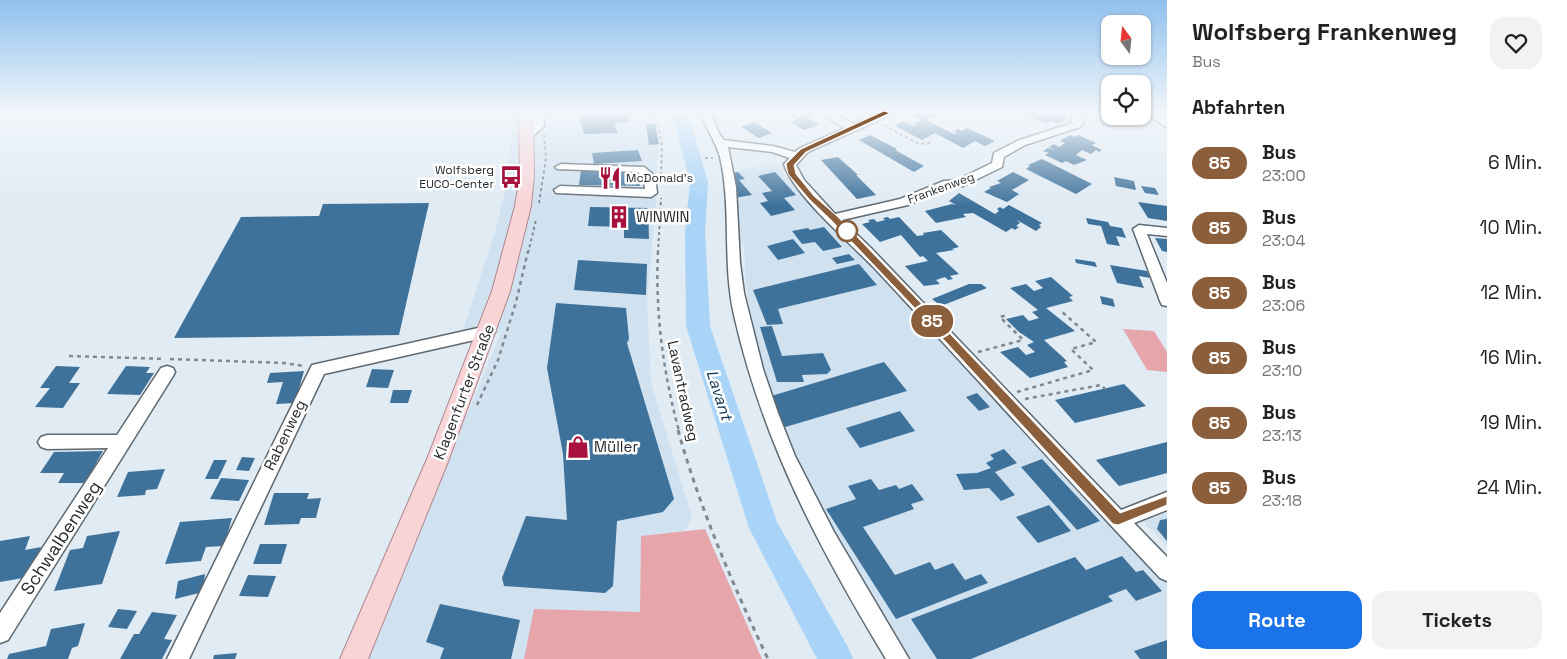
<!DOCTYPE html>
<html lang="de">
<meta charset="utf-8">
<style>
:root{--surface:#fff;--page:#f2f2f2;--text:#222;--muted:#767676;--accent:#1a73e8}
body{margin:0;font-family:"Space Grotesk",sans-serif;background:var(--page);color:var(--text);height:100vh;display:flex;flex-direction:column;font-size:19px;white-space:nowrap}
*{box-sizing:border-box;margin:0}
p{font-size:16px;color:var(--muted)}
.icon{flex:none;width:28px;height:28px;fill:none;stroke:currentColor;stroke-width:2;stroke-linecap:round;stroke-linejoin:round}
.map{position:relative;flex:1;overflow:hidden}
.panel{display:flex;flex-direction:column;background:var(--surface);width:400px}
.panel>*{flex:none}
.badge{padding:0 10px;border-radius:16px;font-size:18px;line-height:32px}
.needle{width:32px;rotate:345deg}
.tools{position:absolute;left:1101px;top:15px;display:grid;gap:10px}
.tools a{display:grid;place-items:center;width:50px;height:50px;border-radius:10px;background:var(--surface);box-shadow:0 1px 4px #0004;font-size:25px}
.map>.badge{position:absolute;translate:-50% -50%;box-shadow:0 0 0 2px #fff}
h2{padding:0 25px;font-size:19px;line-height:45px}
.round{display:grid;place-items:center;flex:none;width:52px;height:52px;border-radius:15px;background:var(--page)}
.summary{display:flex;align-items:center;justify-content:space-between;height:85px;padding:0 25px}
h1{font-size:24px;font-weight:600;line-height:38px}
.primary-button{display:flex;gap:10px;margin-top:auto;padding:10px 25px}
.primary-button a{flex:1;height:58px;border-radius:15px;background:var(--accent);color:#fff;font-size:20px;font-weight:600;line-height:58px;text-align:center}
.primary-button a+a{background:var(--page);color:var(--text)}
ul{padding:0;list-style:none}
li{display:flex;align-items:center;gap:15px;height:65px;padding:0 25px}
li div{flex:1}
li b{display:block;font-size:19px}
li em{font-style:normal}
li .badge{min-width:55px;font-weight:700;text-align:center}
main{display:flex;flex:1;min-height:0}
.map>svg:first-child{display:block}
.built{fill:#d0e1f0}
.green{fill:#e6a5ab}
.lines{fill:none;stroke-linecap:round;stroke-linejoin:round}
.river{fill:#a9d3f7;fill-rule:evenodd}
.building{fill:#3f729b}
.minor-casing{stroke:#5e6870;stroke-width:3}
.major-casing{stroke:#ad868b;stroke-width:2}
.path-far2{stroke:#81888e;stroke-width:2;stroke-dasharray:3 3;stroke-linecap:butt}
.path-far1{stroke:#81888e;stroke-width:2.5;stroke-dasharray:4 4;stroke-linecap:butt}
.path{stroke:#81888e;stroke-width:3;stroke-dasharray:5 5;stroke-linecap:butt}
.minor{fill:#fff;fill-rule:evenodd}
.major{fill:#f9d4d7;fill-rule:evenodd}
.line{fill:#8b5e3c;stroke:#fff}
.stop-dot{fill:#fff;stroke:#8b5e3c;stroke-width:2.5}
.labels{text-anchor:middle;stroke-width:5;stroke-linejoin:round;paint-order:stroke}
.far-poi-label{font-size:12px;fill:#272b2f;stroke:#fff;text-anchor:end}
.far-street-label{font-size:12px;fill:#272b2f;stroke:#fff}
.poi-label{font-size:15px;fill:#272b2f;stroke:#fff;text-anchor:start}
.street-label{font-size:15px;fill:#272b2f;stroke:#fff}
.water-label{font-size:16px;font-style:italic;fill:#0d3653;stroke:#fff}
.near-street-label{font-size:18px;fill:#272b2f;stroke:#fff}
</style>
<main>
<div class="map">
<svg width="1167" height="659" viewBox="0 0 1167 659">
<rect width="100%" height="100%" fill="#e0ebf4"/>
<path class="built" d="M512,113H653L660,146L659,159L657,160L656,203L647,302L651,383L692,517L685,531L641,536L640,612L534,609L524,659H368L423,519L501,333L463,330L496,229L505,190L512,126Z
M774,163L1167,582V659H907L797,467L766,392L746,286L744,243L736,242L731,173Z
M1167,511V546L1143,521Z"/>
<path class="green" d="M1123,329L1154,331L1167,352V372L1147,370Z
M705,529L762,659H524L534,609L640,612L641,536Z"/>
<g class="lines">
<path class="river" d="M672,113H688L708,182L705,232L710,326L777,522L848,647L853,659H817L749,528L686,326L685,232L690,182Z"/>
</g>
<path class="building" d="M578,113H626L631,121L614,124L618,133L584,134Z
M798,113H812L816,115L808,118L819,125L804,130L790,122L804,116Z
M907,113H938L940,114L926,120L954,134L957,133L954,131L958,129L962,131L967,128L995,141L985,146L975,141L963,148L935,133L922,140L895,126L903,121L913,126L917,124L914,123L923,121Z
M1034,113H1060L1068,118L1057,124L1051,121L1046,124L1028,116Z
M754,122L772,133L759,138L741,127Z
M646,124H655L659,144L649,145Z
M870,135L897,149L895,150L924,166L914,172L859,140Z
M1070,135L1075,137L1078,135L1096,143L1092,145L1102,150L1099,152L1096,150L1091,154L1082,150L1076,155L1087,160L1074,165L1066,161L1062,163L1045,155L1049,153L1043,151L1048,148L1056,151L1049,147L1054,144L1059,147L1065,143L1060,141L1064,138L1073,141L1065,138Z
M638,150L642,161L594,164L592,153Z
M838,157L858,175H856L876,195L857,199L821,160Z
M1042,159L1092,184L1076,194L1026,169L1030,166L1028,165Z
M581,169L640,171V186L579,185Z
M738,172L745,179L739,180L752,195L734,198L731,173Z
M775,172L796,195L784,198L795,210L771,216L760,203L768,201L762,193L772,191L758,176Z
M1013,172L1029,180L1012,190L1019,194L1007,202L984,192L991,188L989,187L1001,183L997,181Z
M1114,177L1134,181L1136,190L1116,186Z
M1141,186L1155,188L1159,195L1145,193Z
M959,193L995,214L999,211L1002,214L997,209L1000,207L1003,209L1009,205L1042,223L1039,225L1041,227L1036,231L1017,220L1020,223L1016,226L1019,227L1015,230L1012,228L1006,232L973,213L963,214L966,217L936,223L925,211L952,204L956,205L949,201Z
M1138,202L1167,206V221L1148,218Z
M429,203L399,335L174,338L241,217L319,216L323,204Z
M590,207L648,208L649,239L624,238V227L588,226Z
M888,217L890,219L899,217L917,236L924,235L923,233L941,230L959,247L952,249L954,250L936,253L959,274L950,276L953,279L948,280L945,277L936,280L940,284L924,286L905,266L928,261L923,256L920,257L901,235L880,242L862,224L870,222L868,220L874,219L877,222L885,220L883,218Z
M1086,218L1108,222L1110,226L1122,228L1126,238L1116,236L1120,246L1107,244L1101,226L1088,224Z
M824,227L842,247L823,251L815,242L802,244L792,231L808,228L810,230Z
M1155,238L1167,239V252L1162,251Z
M793,239L805,253L778,260L767,246Z
M849,254L855,260L837,264L832,258Z
M1075,259L1095,262L1097,267L1076,263Z
M578,260L647,264L646,295L574,290Z
M859,264L877,285L778,309L783,324L767,325L753,290Z
M1110,265L1147,271L1150,278L1139,276L1144,288L1117,283Z
M1051,277L1073,296L1069,297L1073,301L1046,308L1075,331L1044,340L1067,361L1064,362L1068,367L1030,378L1000,352L1018,347L1026,355L1035,352L1027,345L1034,342L1019,332L1006,319L1023,315L1029,321L1039,318L1032,312L1038,310L1010,288L1026,284L1034,291L1043,288L1035,281Z
M969,284H981L987,288L941,306L932,299Z
M1100,296L1113,299L1115,307L1102,304Z
M556,303L626,308L629,339L627,343L674,499L663,512L617,521L613,586L605,593L504,586L502,578L526,516L567,520L563,454L547,368Z
M772,326L782,356L823,353L831,370L827,374L802,375L804,382H777L760,327Z
M884,362L907,391L782,428L768,397Z
M56,366L80,367L69,383H80L63,408L35,407L50,388H40Z
M126,366L150,367L146,373H154L140,395L107,394Z
M372,369L394,370L388,388L366,387Z
M304,371L295,403L276,404L283,382L267,383L270,373Z
M1124,384L1146,406L1075,423L1055,400Z
M393,390H412L408,403H390Z
M977,393L990,407L979,411L966,397Z
M900,411L915,431L860,448L846,428Z
M1167,442V473L1119,486L1096,460Z
M1004,449L1017,463L995,472L1015,495L1001,501L989,488L964,490L956,474L977,473L991,468L986,463L994,459L990,455Z
M103,451L85,483H58L64,473H40L54,452Z
M242,457L255,458L249,471L236,470Z
M1042,459L1100,521L1077,530L1021,467Z
M214,460H227L218,479H205Z
M165,469L157,489L146,490L145,495L117,497L128,472Z
M221,478L249,480L239,501L210,499Z
M871,479L879,490L896,485L899,489L912,484L924,500L911,504L914,509L863,527L895,575L930,562L935,570L953,563L965,580L981,574L988,583L896,619L826,509L856,499L848,486Z
M274,493H309L307,499L321,498L316,518H301L299,524L264,525Z
M1049,505L1071,531L1038,543L1016,517Z
M232,518L224,546L206,547L201,561L165,564L180,522Z
M1167,519V541L1157,529L1160,520Z
M120,531L102,584L54,591L70,550L83,548L87,536Z
M30,536L25,550L41,547L29,577L0,582V541Z
M260,544H287L281,564H253Z
M1122,556L1136,572L1143,570L1162,591L1136,601L1126,589L1108,596L1113,601L971,659H937L911,619L1075,557L1086,570Z
M205,574L203,592L175,599L178,581Z
M248,575L276,576L268,597L239,596Z
M440,604L520,620L511,659H440L444,648L426,642Z
M118,609L137,611L127,629L108,627Z
M152,612L177,615L164,639L172,640L162,659H120L134,634H139Z
M85,623L78,646L72,648L68,659H7L9,654L46,646L51,629Z
M1167,640V659H1140L1134,651Z
M237,653L235,659H213L214,655Z"/>
<g class="lines">
<defs>
<path id="minor" d="M533,113H543L544,126L531,138H523L522,136L534,125Z
M700,113H710L720,135L724,140L773,146L795,152L800,148L845,128L820,113H832L854,124L879,113H892L891,115L808,152L796,165L804,180L835,214L900,199L944,181L957,180L992,163L994,153L1017,141L1072,123L1071,113H1082L1081,115L1083,122L1080,127L1025,145L1004,157L1002,167L963,186L950,187L908,205L842,220L871,248L1121,510L1167,492V510L1134,523L1167,557V581L1160,578C1065,477 972,373 878,272C854,246 793,195 784,164L790,158L772,152L728,147L736,187L740,263L744,293L763,369L778,413L795,456L834,532L909,659H886C819,548 763,443 734,315C722,262 732,208 720,157C716,142 706,128 700,113Z
M1144,113H1156L1167,119V127Z
M561,164L644,167L655,176L657,193L651,197L556,193L554,190L560,186L645,189L644,179L638,172L557,169L555,167Z
M1139,225L1167,228V236L1147,234L1167,283V306L1162,305L1160,301L1133,229Z
M487,326L492,328L495,332L492,336L324,374L189,659H167L312,365Z
M167,366L173,368L175,372L173,376L8,640L0,643V613L108,448L47,449L41,447L38,442L41,437L47,435H117L161,368Z"/>
<path id="major" d="M519,113H533L534,176L531,206L510,291L449,459L368,659H340L427,459L492,291L515,206L520,176Z"/>
</defs>
<use href="#minor" class="minor-casing"/>
<use href="#major" class="major-casing"/>
<path class="path-far2" d="M655,113L662,145L661,175
M884,125L919,144L930,143
M705,158H713
M539,203L546,158L544,134
M528,253L536,220
M658,253L661,198"/>
<path class="path-far1" d="M658,251C655,312 663,372 679,431
M978,352L1023,340L1000,317L1007,315
M69,356L165,359
M170,359L284,363L304,366
M1017,392L1093,370L1071,349L1096,342L1060,310
M1025,399L1101,385L1105,389
M477,405L498,360L516,302L528,251"/>
<path class="path" d="M678,430C700,509 733,585 768,659"/>
<use href="#minor" class="minor"/>
<use href="#major" class="major"/>
</g>
<linearGradient id="sky" x2="0" y2="1"><stop stop-color="#8fc0ee"/><stop offset="0.55" stop-color="#f1f6fa"/><stop offset="1" stop-color="#f1f6fa" stop-opacity="0"/></linearGradient>
<rect width="1167" height="205" fill="url(#sky)"/>
<path class="line" d="M884,111L890,113L806,152L794,165L796,174L814,196L837,216L917,299L1120,513L1167,496V505L1118,525L1113,524L911,304L831,220L809,199L788,174L786,164L801,149Z"/>
<defs>
<symbol id="bus-bare" viewBox="-9 -9 18 18"><path d="M-5-6H5V4H4V6H2V4H-2V6H-4V4H-5ZM-3.5-4V0h7V-4ZM-3.5 1.2v1.5H-2V1.2ZM2 1.2v1.5H3.5V1.2Z" fill="#a8113e" stroke="#fff" stroke-width="2.5" paint-order="stroke"/></symbol>
<symbol id="restaurant-bare" viewBox="-9 -9 18 18"><path d="M-5-6h1v4h1v-4h1v4h1v-4h1v5L-1.5 .5V6h-2V.5L-5-1ZM5-6V6H3V1.5H1.5Q1.5-4 5-6Z" fill="#a8113e" stroke="#fff" stroke-width="2.5" paint-order="stroke"/></symbol>
<symbol id="building-bare" viewBox="-9 -9 18 18"><path d="M-4-6H4V6H1V3H-1V6H-4ZM-2.5-4.3h1.7v1.8h-1.7ZM.8-4.3h1.7v1.8H.8ZM-2.5-1h1.7V.8h-1.7ZM.8-1h1.7V.8H.8Z" fill="#a8113e" stroke="#fff" stroke-width="2.5" paint-order="stroke"/></symbol>
<symbol id="shop-bare" viewBox="-9 -9 18 18"><path d="M-5-2.5h2.3a2.7 3.5 0 0 1 5.4 0H5L5.5 6h-11ZM-1.5-2.5h3a1.5 2.3 0 0 0-3 0Z" fill="#a8113e" stroke="#fff" stroke-width="2.5" paint-order="stroke"/></symbol>
</defs>
<g fill-rule="evenodd">
<use href="#bus-bare" x="495" y="161" width="32" height="32"/>
<use href="#restaurant-bare" x="594" y="162" width="32" height="32"/>
<use href="#building-bare" x="603" y="201" width="32" height="32"/>
<use href="#shop-bare" x="562" y="431" width="32" height="32"/>
</g>
<circle class="stop-dot" cx="847" cy="231" r="10"/>
<g class="labels">
<g class="far-poi-label">
<text x="494" y="174">Wolfsberg<tspan x="494" dy="14">EUCO-Center</tspan></text>
<text x="626" y="182" text-anchor="start">McDonald's</text>
</g>
<g class="far-street-label">
<text transform="translate(941 188) rotate(-20)" y="4">Frankenweg</text>
</g>
<g class="poi-label">
<text x="636" y="222">WINWIN</text>
<text x="594" y="452">Müller</text>
</g>
<g class="street-label">
<text transform="translate(683 391) rotate(78)" y="5">Lavantradweg</text>
<text transform="translate(464 392) rotate(-69)" y="5">Klagenfurter Straße</text>
<text transform="translate(285 435) rotate(-64)" y="5">Rabenweg</text>
</g>
<g class="water-label">
<text transform="translate(720 395) rotate(72)" y="6">Lavant</text>
</g>
<g class="near-street-label">
<text transform="translate(61 538) rotate(-57)" y="6">Schwalbenweg</text>
</g>
</g>
</svg>
<div class="tools">
<a><svg class="needle" viewBox="-14 -14 28 28"><path d="M0-13l5 13h-10z" fill="#e53935"/><path d="M0 13l5-13h-10z" fill="#767676"/></svg></a>
<a><svg class="icon" aria-label="locate" viewBox="0 0 24 24"><circle cx="12" cy="12" r="6"/><path d="M12 2v4M12 18v4M2 12h4M18 12h4"/></svg></a>
</div>
<b class="badge" style="left:932px;top:321px;background:#8b5e3c;color:#fff">85</b>
</div>
<section class="panel">
<div class="summary"><div><h1>Wolfsberg Frankenweg</h1><p>Bus</p></div><a class="round"><svg class="icon" aria-label="heart" viewBox="0 0 24 24"><path d="M12 20l-8-8c-3-5 5-10 8-4 3-6 11-1 8 4z"/></svg></a></div>
<h2>Abfahrten</h2>
<ul>
<li><span class="badge" style="background:#8b5e3c;color:#fff">85</span><div><b>Bus</b><p>23:00</p></div><em>6 Min.</em></li>
<li><span class="badge" style="background:#8b5e3c;color:#fff">85</span><div><b>Bus</b><p>23:04</p></div><em>10 Min.</em></li>
<li><span class="badge" style="background:#8b5e3c;color:#fff">85</span><div><b>Bus</b><p>23:06</p></div><em>12 Min.</em></li>
<li><span class="badge" style="background:#8b5e3c;color:#fff">85</span><div><b>Bus</b><p>23:10</p></div><em>16 Min.</em></li>
<li><span class="badge" style="background:#8b5e3c;color:#fff">85</span><div><b>Bus</b><p>23:13</p></div><em>19 Min.</em></li>
<li><span class="badge" style="background:#8b5e3c;color:#fff">85</span><div><b>Bus</b><p>23:18</p></div><em>24 Min.</em></li>
</ul>
<div class="primary-button"><a>Route</a><a>Tickets</a></div>
</section>
</main>
